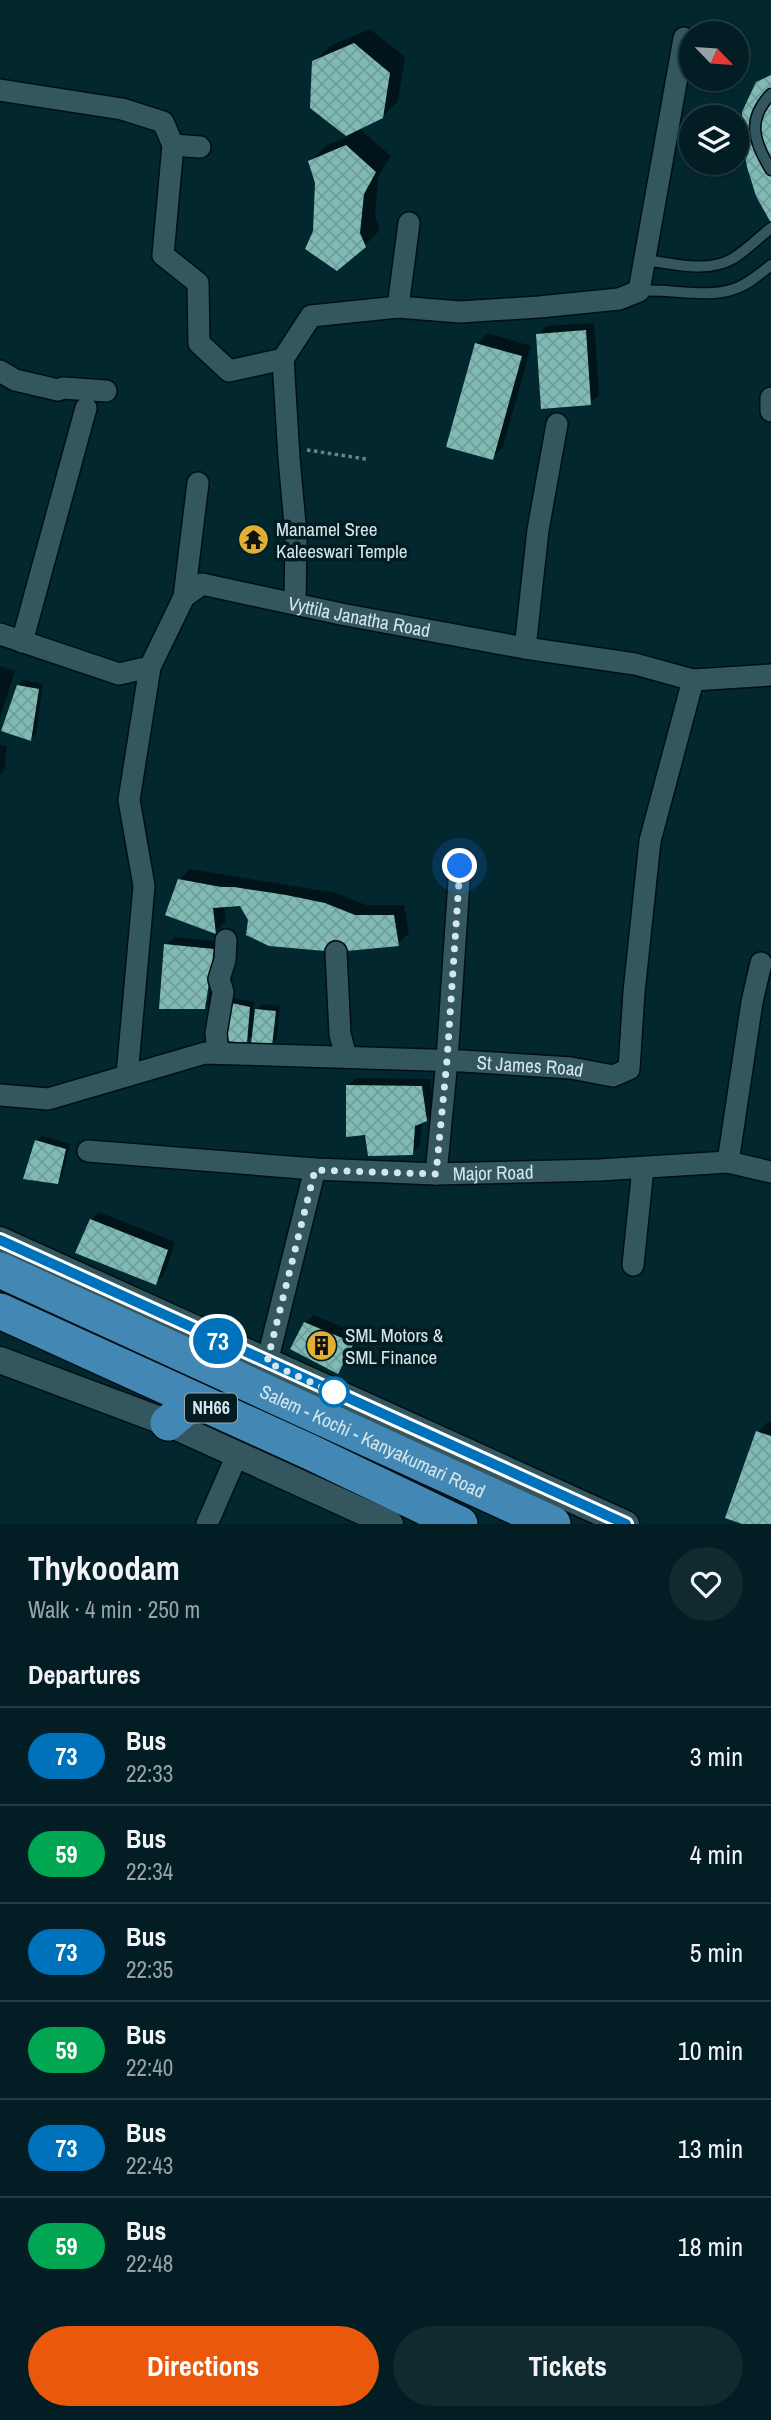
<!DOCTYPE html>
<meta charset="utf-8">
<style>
:root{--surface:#021d23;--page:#102a30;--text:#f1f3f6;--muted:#96a2a6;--line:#233b41;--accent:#ea580c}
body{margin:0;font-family:"Archivo Narrow",sans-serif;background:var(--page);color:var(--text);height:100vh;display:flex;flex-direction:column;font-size:26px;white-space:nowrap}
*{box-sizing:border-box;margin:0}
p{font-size:23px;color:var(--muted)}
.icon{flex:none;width:38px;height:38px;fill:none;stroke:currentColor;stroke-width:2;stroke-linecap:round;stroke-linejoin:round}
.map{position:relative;height:1524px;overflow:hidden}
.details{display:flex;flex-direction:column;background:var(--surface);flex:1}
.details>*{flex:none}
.badge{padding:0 14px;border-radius:23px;font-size:24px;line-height:46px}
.needle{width:46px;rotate:115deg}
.fabs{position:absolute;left:679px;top:21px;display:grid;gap:14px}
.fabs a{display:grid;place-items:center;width:70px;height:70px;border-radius:50%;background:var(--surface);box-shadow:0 2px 5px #0004,0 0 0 2px var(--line);font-size:35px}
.you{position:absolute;width:35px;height:35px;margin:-18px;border:5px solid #fff;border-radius:50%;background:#1a73e8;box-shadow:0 0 0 10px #1a73e833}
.map>.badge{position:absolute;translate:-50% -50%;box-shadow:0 0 0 4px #fff}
h2{padding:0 28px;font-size:26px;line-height:63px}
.round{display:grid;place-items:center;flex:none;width:74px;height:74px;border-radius:37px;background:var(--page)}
.head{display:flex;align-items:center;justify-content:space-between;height:119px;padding:0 28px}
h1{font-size:33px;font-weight:700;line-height:52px}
.action{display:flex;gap:14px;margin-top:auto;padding:14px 28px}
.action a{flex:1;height:80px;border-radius:42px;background:var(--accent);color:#fff;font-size:28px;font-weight:700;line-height:80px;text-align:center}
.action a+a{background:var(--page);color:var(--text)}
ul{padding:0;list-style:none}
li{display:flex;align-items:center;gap:21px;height:98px;padding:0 28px;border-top:2px solid var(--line)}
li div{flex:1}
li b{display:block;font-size:26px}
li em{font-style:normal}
li .badge{min-width:77px;font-weight:700;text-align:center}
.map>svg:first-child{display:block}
.shadow{fill:#0007}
.building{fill:url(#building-cross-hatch)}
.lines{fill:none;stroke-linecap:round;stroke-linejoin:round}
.service-casing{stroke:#000f14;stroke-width:13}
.minor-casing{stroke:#000f14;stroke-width:24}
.tertiary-casing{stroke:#000f14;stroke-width:29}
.trunk-casing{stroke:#000f14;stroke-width:38}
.path{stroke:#678389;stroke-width:3.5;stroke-dasharray:3.5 3.5;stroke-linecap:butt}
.service{stroke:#34575f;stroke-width:10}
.minor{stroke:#34575f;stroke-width:21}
.tertiary{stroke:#34575f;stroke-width:26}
.trunk{stroke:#4388b4;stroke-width:35}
.line-casing{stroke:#fff;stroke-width:16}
.line{stroke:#0072bc;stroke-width:10}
.walk{stroke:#d3e6ea;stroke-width:7;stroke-dasharray:0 12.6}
.stop-dot{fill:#fff;stroke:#0072bc;stroke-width:3.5}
.labels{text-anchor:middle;stroke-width:7;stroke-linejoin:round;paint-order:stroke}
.shield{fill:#031c22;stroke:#95a9ae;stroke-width:2}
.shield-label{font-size:18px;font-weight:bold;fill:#d3e6ea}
.poi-label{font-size:19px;fill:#d3e6ea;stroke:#031c22;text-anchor:start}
.street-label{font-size:19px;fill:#d3e6ea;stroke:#031c22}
</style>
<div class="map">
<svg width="771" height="1524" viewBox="0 0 771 1524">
<defs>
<pattern id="building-cross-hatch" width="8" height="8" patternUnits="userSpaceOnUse" patternTransform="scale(1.75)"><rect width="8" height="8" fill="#80bab5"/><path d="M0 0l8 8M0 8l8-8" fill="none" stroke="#709d99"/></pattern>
</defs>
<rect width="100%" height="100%" fill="#02272f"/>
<path class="shadow" d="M370,29L405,57L398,101L382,117L359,128L391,156L378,177L375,216L380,230L364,246L315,232L317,183L310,162L325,146L349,136L312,107L314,62L330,46Z
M594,323L599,395L590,403L538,335L546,326Z
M487,333L531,346L503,447L492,458L477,344Z
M0,666L15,671L0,718Z
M24,680L43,684L36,734L31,739L18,685Z
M0,745L7,746L4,771L0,775Z
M190,869L336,893L366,905H404L409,933L398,944L250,919L241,904L224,906L226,921L215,932L179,880Z
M174,937L214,941L205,1002H208L217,941L213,999L205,1008L166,945Z
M234,998L254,1002L253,1013L262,1004L280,1006L277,1039L271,1044L254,1034L246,1041L229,1003Z
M356,1078L430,1079L434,1112L422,1121L420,1145L412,1153L366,1133L347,1086Z
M42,1136L70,1144L62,1177L57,1182L36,1141Z
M99,1212L175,1242L164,1275L155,1283L91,1220Z
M313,1315L360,1334L345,1364L337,1372L305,1323Z
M769,1421L771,1422V1524H747L758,1432Z"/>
<path class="building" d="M354,43L390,73L383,118L346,136L310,108L312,61Z
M771,75V223L756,196L747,167L743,144L742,112L756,82Z
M346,145L376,172L364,194L360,233L366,247L337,271L305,249L313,231L315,183L308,161Z
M586,330L591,405L541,409L536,334Z
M475,343L522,356L493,460L446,447Z
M17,685L39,689L31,741L1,731Z
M178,879L221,887H234L286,895L325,903L355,915H394L399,946L336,952L269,946L246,935L248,920L240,906L213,908L216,934L165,915Z
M164,944L214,949L205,1009H159Z
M227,1002L250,1007L247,1043L225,1041Z
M255,1009L276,1011L272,1046L251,1044Z
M346,1085L422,1086L427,1121L415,1126L413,1155L368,1156L365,1135L346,1137Z
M35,1140L66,1149L58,1184L23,1179Z
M90,1219L168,1250L156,1285L75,1253Z
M304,1322L354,1343L338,1374L290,1349Z
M756,1431L771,1436V1524H742L725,1518Z"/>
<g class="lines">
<defs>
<path id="service" d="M771,94C746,120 754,142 771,170
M646,260C674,264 707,273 732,259C746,251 758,238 771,228
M639,291C669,288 705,299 734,289C747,285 760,274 771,265"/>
<g id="minor">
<path d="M0,90L122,109L163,122L173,145L163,255L198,283L199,343L229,371L283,359L311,316L398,307L460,312L539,307L619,299L639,291L684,38"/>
<path d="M173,145L200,147"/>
<path d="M398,307L409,223"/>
<path d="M283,359L289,458L296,535L295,604"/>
<path d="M0,371L15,380L58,390L63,388L106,391"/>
<path d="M771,398V411"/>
<path d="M184,597L198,483"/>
<path id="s1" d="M0,634L119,674L150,667L184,597L202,584L341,614L525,648L635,664L693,680L771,675"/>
<path d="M22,642L86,408"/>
<path d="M525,648L538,530L557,424"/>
<path d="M336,952L340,1034L346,1057"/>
<path d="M218,1053L216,1033L223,992L219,979L225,960L226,940"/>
<path d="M127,1076L144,886L129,800L150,667"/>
<path id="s2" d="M0,1095L48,1099L205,1053L462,1061L571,1068L613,1076L629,1069L634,992L650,841L693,680"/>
<path id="s3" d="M88,1151L315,1169L436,1174L599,1170L728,1162L771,1172"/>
<path d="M728,1162L752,1002L761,963"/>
<path d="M436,1174L447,1060L460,866"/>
<path d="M633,1265L643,1168"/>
<path d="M267,1362L315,1169"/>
<path d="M207,1524L237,1455"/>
</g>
<path id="tertiary" d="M0,1240L626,1524
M0,1360L168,1423L390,1524"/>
<g id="trunk">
<path id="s4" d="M0,1270L553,1524"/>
<path d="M0,1311L310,1452L460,1524"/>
<path d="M168,1423L195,1400"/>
</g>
</defs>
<use href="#service" class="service-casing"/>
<use href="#minor" class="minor-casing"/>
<use href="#tertiary" class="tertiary-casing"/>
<use href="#trunk" class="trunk-casing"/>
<path class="path" d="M307,450L366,459"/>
<use href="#service" class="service"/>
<use href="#minor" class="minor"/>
<use href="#tertiary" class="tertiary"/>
<use href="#trunk" class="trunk"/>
</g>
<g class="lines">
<defs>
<path id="line" d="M0,1240L626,1524"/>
</defs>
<use href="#line" class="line-casing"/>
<use href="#line" class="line"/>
<path class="walk" d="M334,1392L339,1395L267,1362L315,1170L436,1174L447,1060L460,866"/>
</g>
<defs>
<symbol id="temple-disc" viewBox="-11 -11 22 22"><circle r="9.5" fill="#e0b034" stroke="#031c22"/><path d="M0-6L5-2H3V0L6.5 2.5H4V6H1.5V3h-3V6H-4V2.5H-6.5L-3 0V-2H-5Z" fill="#111"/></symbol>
<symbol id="building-disc" viewBox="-11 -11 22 22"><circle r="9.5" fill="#e0b034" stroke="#031c22"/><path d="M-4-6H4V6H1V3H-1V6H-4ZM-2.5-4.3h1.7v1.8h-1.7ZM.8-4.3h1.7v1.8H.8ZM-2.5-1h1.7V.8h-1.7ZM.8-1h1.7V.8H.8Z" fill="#111"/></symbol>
</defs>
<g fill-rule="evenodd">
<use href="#temple-disc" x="236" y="522" width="35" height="35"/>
<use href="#building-disc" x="304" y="1328" width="35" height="35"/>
</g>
<circle class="stop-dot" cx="334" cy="1392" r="14"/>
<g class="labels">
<rect class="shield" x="185" y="1393.5" width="52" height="29" rx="5"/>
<g class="shield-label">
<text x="211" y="1414">NH66</text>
</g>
<g class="poi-label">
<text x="276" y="536">Manamel Sree<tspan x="276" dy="22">Kaleeswari Temple</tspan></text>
<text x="345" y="1342">SML Motors &amp;<tspan x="345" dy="22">SML Finance</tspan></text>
</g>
<g class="street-label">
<text dy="7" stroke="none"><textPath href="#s1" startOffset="418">Vyttila Janatha Road</textPath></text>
<text dy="7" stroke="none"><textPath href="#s2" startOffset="537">St James Road</textPath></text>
<text dy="7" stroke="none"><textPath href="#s3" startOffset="406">Major Road</textPath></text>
<text dy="7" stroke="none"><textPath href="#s4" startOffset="410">Salem - Kochi - Kanyakumari Road</textPath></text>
</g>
</g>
</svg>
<div class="fabs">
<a><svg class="needle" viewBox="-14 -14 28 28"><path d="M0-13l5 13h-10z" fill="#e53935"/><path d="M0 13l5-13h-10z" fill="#96a2a6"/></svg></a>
<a><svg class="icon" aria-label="layers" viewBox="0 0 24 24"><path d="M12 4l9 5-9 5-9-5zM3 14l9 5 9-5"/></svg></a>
</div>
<div class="you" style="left:460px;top:866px"></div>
<b class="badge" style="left:218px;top:1341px;background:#0072bc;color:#fff">73</b>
</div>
<section class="details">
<div class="head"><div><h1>Thykoodam</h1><p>Walk · 4 min · 250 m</p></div><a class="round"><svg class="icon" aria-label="heart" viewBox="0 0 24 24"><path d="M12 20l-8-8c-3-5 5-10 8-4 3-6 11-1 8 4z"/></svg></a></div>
<h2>Departures</h2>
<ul>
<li><span class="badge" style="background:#0072bc;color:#fff">73</span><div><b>Bus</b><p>22:33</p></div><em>3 min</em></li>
<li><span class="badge" style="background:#00a651;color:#fff">59</span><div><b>Bus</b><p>22:34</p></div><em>4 min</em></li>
<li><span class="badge" style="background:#0072bc;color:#fff">73</span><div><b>Bus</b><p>22:35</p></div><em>5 min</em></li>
<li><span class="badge" style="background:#00a651;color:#fff">59</span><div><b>Bus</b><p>22:40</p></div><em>10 min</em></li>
<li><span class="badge" style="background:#0072bc;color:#fff">73</span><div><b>Bus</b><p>22:43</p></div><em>13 min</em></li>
<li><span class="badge" style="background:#00a651;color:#fff">59</span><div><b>Bus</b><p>22:48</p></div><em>18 min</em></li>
</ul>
<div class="action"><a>Directions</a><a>Tickets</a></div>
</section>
